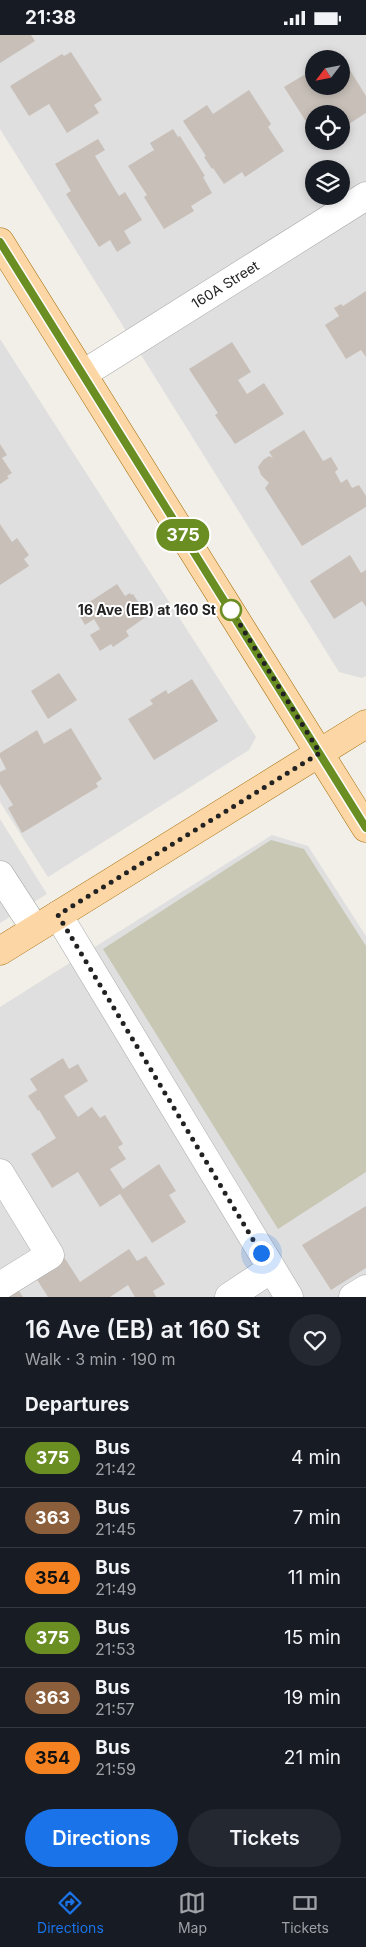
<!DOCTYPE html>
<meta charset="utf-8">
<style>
:root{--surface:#171b24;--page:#242831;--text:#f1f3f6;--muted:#9ea1a6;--line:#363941;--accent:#1a73e8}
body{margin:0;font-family:Inter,sans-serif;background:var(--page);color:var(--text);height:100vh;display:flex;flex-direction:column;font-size:19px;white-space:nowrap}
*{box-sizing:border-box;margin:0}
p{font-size:16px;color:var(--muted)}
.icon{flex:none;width:28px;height:28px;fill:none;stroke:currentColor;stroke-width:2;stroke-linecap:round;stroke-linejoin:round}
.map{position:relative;height:1262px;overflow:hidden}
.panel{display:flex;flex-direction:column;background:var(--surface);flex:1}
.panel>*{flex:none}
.badge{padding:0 10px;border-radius:16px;font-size:18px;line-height:32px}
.needle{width:32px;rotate:238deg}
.buttons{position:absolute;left:305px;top:15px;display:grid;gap:10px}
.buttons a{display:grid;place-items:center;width:45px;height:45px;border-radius:50%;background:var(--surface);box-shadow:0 2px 8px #0003;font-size:25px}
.you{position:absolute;width:25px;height:25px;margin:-12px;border:4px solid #fff;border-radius:50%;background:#1a73e8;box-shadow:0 0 0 8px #1a73e833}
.map>.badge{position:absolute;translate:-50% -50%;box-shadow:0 0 0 2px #fff}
h2{padding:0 25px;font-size:19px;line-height:45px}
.round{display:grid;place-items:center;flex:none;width:52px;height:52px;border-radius:26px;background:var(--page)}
.head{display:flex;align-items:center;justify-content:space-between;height:85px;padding:0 25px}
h1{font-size:24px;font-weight:600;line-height:38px}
.button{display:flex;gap:10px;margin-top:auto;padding:10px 25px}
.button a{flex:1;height:58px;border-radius:30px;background:var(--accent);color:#fff;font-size:20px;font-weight:600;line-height:58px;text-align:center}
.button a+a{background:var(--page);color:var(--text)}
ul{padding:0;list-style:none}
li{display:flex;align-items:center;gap:15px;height:60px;padding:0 25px;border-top:1px solid var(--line)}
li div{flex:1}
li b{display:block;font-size:19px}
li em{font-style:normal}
li .badge{min-width:55px;font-weight:700;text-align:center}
.status{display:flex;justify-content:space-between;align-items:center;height:35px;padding:0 25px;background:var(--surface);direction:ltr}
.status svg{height:14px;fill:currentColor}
.tabs{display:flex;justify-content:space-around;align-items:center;height:70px;border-top:1px solid var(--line);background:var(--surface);font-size:14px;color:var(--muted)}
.tabs a{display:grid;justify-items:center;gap:2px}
.tabs .current{color:var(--accent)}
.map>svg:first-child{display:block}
.residential{fill:#e0dfdf;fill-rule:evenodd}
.construction{fill:#c7c7b4}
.building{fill:#c7bfb8}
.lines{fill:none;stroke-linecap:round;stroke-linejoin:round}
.minor-casing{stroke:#a9a9a9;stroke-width:29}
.major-casing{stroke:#a06b00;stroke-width:29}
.minor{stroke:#fff;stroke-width:28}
.major{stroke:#fcd6a4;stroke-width:28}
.line-casing{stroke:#fff;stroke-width:11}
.line{stroke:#6b8e23;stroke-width:8}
.walk{stroke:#222;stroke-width:5;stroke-dasharray:0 9}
.stop-dot{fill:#fff;stroke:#6b8e23;stroke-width:2.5}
.labels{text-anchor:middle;stroke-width:4;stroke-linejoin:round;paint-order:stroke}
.street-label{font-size:14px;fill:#222;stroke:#fff}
.stop-label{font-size:14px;font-weight:bold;fill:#222;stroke:#fff;text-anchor:end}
</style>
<div class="status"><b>21:38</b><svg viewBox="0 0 49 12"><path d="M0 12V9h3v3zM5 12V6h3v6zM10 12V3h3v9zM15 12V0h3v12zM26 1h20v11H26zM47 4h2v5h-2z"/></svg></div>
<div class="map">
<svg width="366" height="1262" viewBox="0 0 366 1262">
<rect width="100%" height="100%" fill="#f2efe9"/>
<path class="residential" d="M0,0H366V641L362,643L339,637L0,94ZM314,24H341V51H314ZM314,79H341V106H314ZM314,134H341V161H314Z
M0,304L256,702L249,715L48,842L0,767Z
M0,784L47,859L0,888Z
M272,800L308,811L366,901V1262H0V972Z"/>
<path class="construction" d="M271,805L304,814L366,911V1137L278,1194L103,914Z"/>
<path class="building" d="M0,0H31L35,6L0,28Z
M71,17L102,65L94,70L99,78L67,98L49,69L29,81L10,51L62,19L64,21Z
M348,32L366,61V78L341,94V79H314V99L284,52L314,34V51H341V37Z
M249,55L271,89L268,92L284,116L245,142L242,137L224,149L213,133L212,134L204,122L206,121L183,86L207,70L213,79Z
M173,94L178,102L180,101L205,141L203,142L212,158L191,171L194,176L164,194L144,162L147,160L128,131L154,115L150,108Z
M98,104L105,115L95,121L119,161L125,157L142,185L124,196L131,208L117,217L110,205L99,212L66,159L71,156L55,129Z
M366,256V322L361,315L346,324L325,290L339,281L334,273L341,269L343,271Z
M232,307L251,337L238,345L247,359L264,348L284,379L235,409L215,380L218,378L189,334Z
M304,395L323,426L331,422L338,434L335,437L341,448L347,444L352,453L359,450L366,461V472L302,511L265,453L269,448L261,440L258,432L263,425L269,421L273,423L269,417Z
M0,409L7,420L2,423L12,438L7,441L9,443L0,449Z
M0,489L12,507L17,503L29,520L24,524L29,531L0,550Z
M350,520L361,538L366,535V572L362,566L334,584L310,546Z
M117,549L125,561L130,558L131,560L133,559L147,581L126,596L129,601L113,612L111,609L100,616L90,600L100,594L94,584L85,590L78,578L87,572L85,570Z
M59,638L77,665L48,684L31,656Z
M192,644L218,686L154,725L128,684L153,669L150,665L166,655L168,659Z
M71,693L102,744L96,748L98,752L22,798L8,773L13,770L0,749V737L6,734L0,722V718L37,695L44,709Z
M63,1023L69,1034L78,1029L88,1046L64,1061L78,1082L92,1072L100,1083L105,1080L123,1109L118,1112L126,1124L110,1134L123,1154L159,1129L176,1156L169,1160L186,1187L152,1208L120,1159L100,1172L78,1137L52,1153L31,1119L56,1103L39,1075L38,1076L28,1061L37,1055L30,1044Z
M366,1171V1233L331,1255L302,1210Z
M129,1214L137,1226L146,1221L165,1249L153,1256L156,1262H135L128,1250L110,1262H48L34,1240L64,1222L80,1247Z
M15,1250L23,1262H1Z"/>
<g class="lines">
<defs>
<g id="minor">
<path id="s1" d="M83,339L366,161"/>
<path d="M0,840L35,894"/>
<path d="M58,880L289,1262"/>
<path d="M0,1138L50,1220L0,1251"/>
<path d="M229,1262L271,1234"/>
<path d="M353,1262L366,1254"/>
</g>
<path id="major" d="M0,207L366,793
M0,916L366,689"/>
</defs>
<use href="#minor" class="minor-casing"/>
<use href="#major" class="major-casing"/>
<use href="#minor" class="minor"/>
<use href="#major" class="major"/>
</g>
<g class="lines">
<defs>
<path id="line" d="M0,207L366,793"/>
</defs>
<use href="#line" class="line-casing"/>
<use href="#line" class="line"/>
<path class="walk" d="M231,575L320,718L58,880L261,1218"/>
</g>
<circle class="stop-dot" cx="231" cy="575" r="10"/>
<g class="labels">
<g class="street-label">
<text dy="5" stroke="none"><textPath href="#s1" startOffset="168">160A Street</textPath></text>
</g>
<g class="stop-label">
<text x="216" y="580">16 Ave (EB) at 160 St</text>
</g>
</g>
</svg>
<div class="buttons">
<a><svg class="needle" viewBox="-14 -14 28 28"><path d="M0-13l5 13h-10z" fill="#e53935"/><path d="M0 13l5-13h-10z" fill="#9ea1a6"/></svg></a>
<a><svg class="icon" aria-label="locate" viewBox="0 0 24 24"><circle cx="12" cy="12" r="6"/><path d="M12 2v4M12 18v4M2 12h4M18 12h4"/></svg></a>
<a><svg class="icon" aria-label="layers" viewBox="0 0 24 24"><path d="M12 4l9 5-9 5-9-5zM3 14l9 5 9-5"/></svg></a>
</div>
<div class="you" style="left:261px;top:1218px"></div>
<b class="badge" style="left:183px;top:500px;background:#6b8e23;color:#fff">375</b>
</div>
<section class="panel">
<div class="head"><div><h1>16 Ave (EB) at 160 St</h1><p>Walk · 3 min · 190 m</p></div><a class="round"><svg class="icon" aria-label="heart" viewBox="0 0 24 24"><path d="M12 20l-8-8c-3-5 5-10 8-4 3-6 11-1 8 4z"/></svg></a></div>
<h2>Departures</h2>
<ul>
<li><span class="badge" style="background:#6b8e23;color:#fff">375</span><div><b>Bus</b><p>21:42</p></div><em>4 min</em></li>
<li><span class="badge" style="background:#8b5e3c;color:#fff">363</span><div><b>Bus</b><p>21:45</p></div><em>7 min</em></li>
<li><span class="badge" style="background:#f58220;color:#111">354</span><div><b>Bus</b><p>21:49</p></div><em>11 min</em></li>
<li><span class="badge" style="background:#6b8e23;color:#fff">375</span><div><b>Bus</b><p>21:53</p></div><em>15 min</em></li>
<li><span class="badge" style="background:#8b5e3c;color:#fff">363</span><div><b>Bus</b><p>21:57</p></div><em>19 min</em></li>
<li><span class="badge" style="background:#f58220;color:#111">354</span><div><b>Bus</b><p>21:59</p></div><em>21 min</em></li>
</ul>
<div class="button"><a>Directions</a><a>Tickets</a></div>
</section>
<nav class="tabs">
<a class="current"><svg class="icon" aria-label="directions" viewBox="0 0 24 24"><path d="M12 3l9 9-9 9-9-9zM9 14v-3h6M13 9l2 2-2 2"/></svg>Directions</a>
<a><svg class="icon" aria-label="map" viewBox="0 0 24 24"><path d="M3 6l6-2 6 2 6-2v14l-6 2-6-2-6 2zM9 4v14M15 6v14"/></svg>Map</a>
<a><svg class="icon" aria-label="tickets" viewBox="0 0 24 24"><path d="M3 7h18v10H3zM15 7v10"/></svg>Tickets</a>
</nav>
